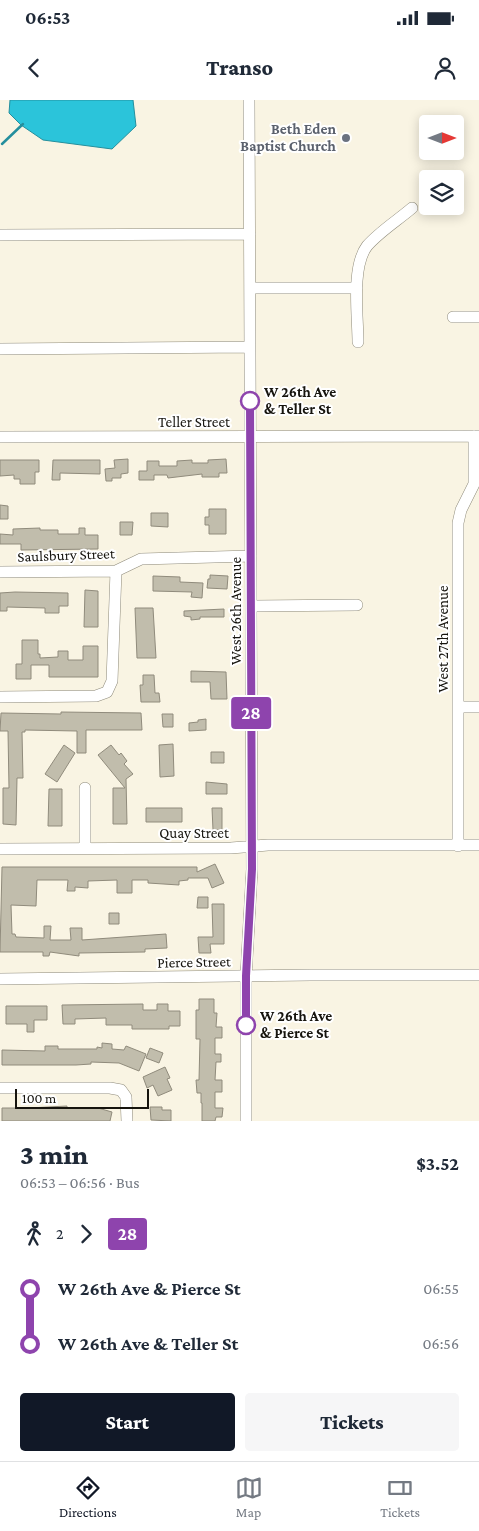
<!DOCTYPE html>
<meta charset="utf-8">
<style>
:root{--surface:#fff;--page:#f6f6f7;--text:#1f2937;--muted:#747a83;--line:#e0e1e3;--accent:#111827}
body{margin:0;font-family:"Crimson Pro",serif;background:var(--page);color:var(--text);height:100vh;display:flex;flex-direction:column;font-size:19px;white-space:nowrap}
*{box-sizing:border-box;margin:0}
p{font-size:16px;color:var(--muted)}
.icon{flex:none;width:28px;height:28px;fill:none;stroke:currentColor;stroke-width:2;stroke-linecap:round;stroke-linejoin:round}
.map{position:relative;height:1021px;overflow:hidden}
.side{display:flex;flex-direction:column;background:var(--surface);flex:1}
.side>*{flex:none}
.badge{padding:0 10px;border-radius:4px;font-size:18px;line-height:32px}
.needle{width:32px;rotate:90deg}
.controls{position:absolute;left:419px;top:15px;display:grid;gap:10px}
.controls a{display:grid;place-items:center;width:45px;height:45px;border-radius:5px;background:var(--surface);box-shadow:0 2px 12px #0003;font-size:25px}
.scale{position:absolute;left:15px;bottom:12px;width:134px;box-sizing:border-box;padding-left:5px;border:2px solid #16140e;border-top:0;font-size:14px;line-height:18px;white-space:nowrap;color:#16140e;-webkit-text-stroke:4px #fff;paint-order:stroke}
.map>.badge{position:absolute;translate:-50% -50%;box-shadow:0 0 0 2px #fff}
.legs{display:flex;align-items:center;gap:8px;height:55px;padding:0 20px;font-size:16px}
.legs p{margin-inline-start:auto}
.summary{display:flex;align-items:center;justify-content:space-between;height:85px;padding:0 20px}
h1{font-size:28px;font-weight:800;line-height:38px}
.cta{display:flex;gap:10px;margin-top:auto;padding:10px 20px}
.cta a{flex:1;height:58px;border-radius:5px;background:var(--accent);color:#fff;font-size:20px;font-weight:800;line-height:58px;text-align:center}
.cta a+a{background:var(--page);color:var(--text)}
ul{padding:0 20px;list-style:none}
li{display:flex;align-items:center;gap:18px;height:55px;font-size:19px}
li i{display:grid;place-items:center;width:8px;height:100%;margin:0 6px;background:currentColor}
li i::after{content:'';width:12px;height:12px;margin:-6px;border:4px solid;border-radius:50%;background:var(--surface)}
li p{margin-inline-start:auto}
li:first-child i{background:linear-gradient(#0000 50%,currentColor 0)}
li:last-child i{background:linear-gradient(currentColor 50%,#0000 0)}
.status{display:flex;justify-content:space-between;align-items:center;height:35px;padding:0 25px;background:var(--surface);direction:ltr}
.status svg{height:14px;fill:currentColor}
header{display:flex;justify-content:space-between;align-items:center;height:65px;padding:0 20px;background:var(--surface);font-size:22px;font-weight:800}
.dock{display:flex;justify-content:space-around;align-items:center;height:70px;border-top:1px solid var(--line);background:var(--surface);font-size:14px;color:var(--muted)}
.dock a{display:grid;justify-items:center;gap:2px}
.dock .on{color:var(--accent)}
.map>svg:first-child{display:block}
.water{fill:#2bc4da;stroke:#258f9d}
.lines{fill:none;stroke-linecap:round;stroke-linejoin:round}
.stream{stroke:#258f9d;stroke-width:2.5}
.building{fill:#c1bdac;stroke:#908b7c}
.minor-casing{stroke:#8e8a7a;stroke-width:12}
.minor{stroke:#fff;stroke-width:11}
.line-1-casing{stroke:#fff;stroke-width:11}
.line-1{stroke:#8e44ad;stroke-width:8}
.worship-dot{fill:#6b7280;stroke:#fff;stroke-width:2}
.stop-1-dot{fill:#fff;stroke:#8e44ad;stroke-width:2.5}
.labels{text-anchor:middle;stroke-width:4;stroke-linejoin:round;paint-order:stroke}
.worship-label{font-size:15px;font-weight:bold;fill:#5b616d;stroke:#fff;text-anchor:end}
.stop-label{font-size:15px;font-weight:bold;fill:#16140e;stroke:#fff;text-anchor:start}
.street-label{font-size:15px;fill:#16140e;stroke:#fff}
</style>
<div class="status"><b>06:53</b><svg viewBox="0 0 49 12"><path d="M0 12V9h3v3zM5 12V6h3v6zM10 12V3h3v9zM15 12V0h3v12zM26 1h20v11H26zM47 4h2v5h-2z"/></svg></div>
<header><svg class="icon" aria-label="back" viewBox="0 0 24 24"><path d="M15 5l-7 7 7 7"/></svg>Transo<svg class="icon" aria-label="person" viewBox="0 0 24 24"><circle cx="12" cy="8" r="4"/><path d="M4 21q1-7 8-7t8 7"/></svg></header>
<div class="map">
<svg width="479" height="1021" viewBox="0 0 479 1021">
<rect width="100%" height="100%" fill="#f9f4e3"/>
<path class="water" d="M10,0H133L136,26L112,49L43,40L21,25L9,13Z"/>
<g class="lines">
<path class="stream" d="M2,44L23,24"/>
</g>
<path class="building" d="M128,359V373L121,374V378H112V381H106L105,369L115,368L114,360Z
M226,359L227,373H219V377H202V374L168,378L167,375H154V380H139V371H147V361H159V366H177V361L192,360V363H208V360Z
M0,360H39V372H35V384H20V379H14V375L0,376Z
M53,360H100V374L60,373V380H52Z
M0,405L8,406V419H0Z
M209,409H226V434H209V425H205V417H209Z
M151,413H168V427L151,426Z
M120,422H133L132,435H120Z
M40,428V430H58V434H79V428H85V435H98V449L21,450V444H0V434L13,435V429Z
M210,475L228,476L227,489L207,488L208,479H210Z
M153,476L180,477V482L203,483L202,498L191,497L192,492L153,491Z
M85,490L98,491V527H84Z
M15,492L68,493V506H59V513H45V508L7,507V511H0V493Z
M135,508H153L156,558H137Z
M224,509V517H200V519L191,520V517L184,516V511Z
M22,540H38V554H40V558L58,557V551H68V560H83V546H98V577H49V565H31V579H16V564H22Z
M191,571L226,572L227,599H211L210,582H191Z
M143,575H154L155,593H159L160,602H141L140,585H143Z
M61,612L141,613L142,630H86V653H77V631L25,630V632H22L23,678H17L16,725L3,724V688H9L8,631H0L1,613L61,614Z
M162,614H173V627H163Z
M206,619V630L189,631V623L198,622V620Z
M173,644L174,676L160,677L159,645Z
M64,645L75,653L57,682L45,674Z
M111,645L119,655L121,653L127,661L124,664L133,674L126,679L127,724H113V688H125L98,655Z
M211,652H224V663H211Z
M206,682L227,684V694H206Z
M49,689H62V726H48Z
M146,708H182V722H146Z
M212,708H222V730H213Z
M215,764L224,783L212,788L208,778H188V780L179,781V785L148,783V780H132V793H117V780L88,781V788L75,787V791H67L68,780H37L36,806L11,805L12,834H15L16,837L44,838V826H51L50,840H71L70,828H82V840L166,834L167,848L145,849V852L79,853V856L50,852L49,856H43V852H0L2,767H197V772Z
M198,797H208V808H197Z
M212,804H224V844H210L211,853H199L198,837H213Z
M109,813H119V824H109Z
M199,899H214V913H217L216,927H222V938H215V954H221V962H216L215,980H222V992H215V1008H223L222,1017H216L215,1021H202V1003H201V993H197L196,980H199L200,939H196V910H199Z
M143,904V910H157V904H168V911H180V926H169V929H132V925H106V918L75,919V924H63L62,905Z
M6,906H47V920H34V932H27V924H6Z
M102,943L112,944V949L124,950L126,946L146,954L139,971L119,963L91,962V964L76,965H2V950L45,951V946H58V949H97V947L102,948Z
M150,948L163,953L159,963L146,958Z
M165,967L170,978L167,979L172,990L158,996L153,985L147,988L143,977Z
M67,1006V1008H98L112,1012L110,1021H2V1008H29Z
M150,1007H162V1010H171V1021L151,1020Z"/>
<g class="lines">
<defs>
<path id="minor" d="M0,135L250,134
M250,188H357
M453,217H479
M358,242C358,217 351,167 367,146C379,132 398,120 412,108
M0,249L250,247
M0,337L479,336
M0,472L116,471L141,459L251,456
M251,506L357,505
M0,597L96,596L107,592L112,581L116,471
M458,607H479
M85,688V748
M458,746V423L461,410L474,384V336
M0,749L231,748L268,745H479
M0,879L311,875H479
M0,988H110L121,990L126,997L127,1021
M246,1021V876L252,769L249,0"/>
</defs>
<use href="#minor" class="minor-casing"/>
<use href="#minor" class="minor"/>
</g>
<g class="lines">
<defs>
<path id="line-1" d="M246,925V876L252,769L250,301"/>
</defs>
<use href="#line-1" class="line-1-casing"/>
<use href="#line-1" class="line-1"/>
</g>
<circle class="worship-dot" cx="346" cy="38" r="5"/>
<g class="stop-1-dot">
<circle cx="250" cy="301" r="9"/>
<circle cx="246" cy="925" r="9"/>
</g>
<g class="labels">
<g class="worship-label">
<text x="336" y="34">Beth Eden<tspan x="336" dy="17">Baptist Church</tspan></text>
</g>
<g class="stop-label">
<text x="264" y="297">W 26th Ave<tspan x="264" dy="17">&amp; Teller St</tspan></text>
<text x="260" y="921">W 26th Ave<tspan x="260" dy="17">&amp; Pierce St</tspan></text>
</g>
<g class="street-label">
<text x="194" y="327">Teller Street</text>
<text transform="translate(66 455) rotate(-2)" y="5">Saulsbury Street</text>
<text transform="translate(236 511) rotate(-90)" y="5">West 26th Avenue</text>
<text transform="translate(443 539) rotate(-90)" y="5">West 27th Avenue</text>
<text x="194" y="738">Quay Street</text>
<text transform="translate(194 862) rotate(-1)" y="5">Pierce Street</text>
</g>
</g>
</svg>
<div class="controls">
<a><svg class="needle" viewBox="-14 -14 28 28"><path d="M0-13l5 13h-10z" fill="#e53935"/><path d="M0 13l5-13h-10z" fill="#747a83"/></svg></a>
<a><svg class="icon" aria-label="layers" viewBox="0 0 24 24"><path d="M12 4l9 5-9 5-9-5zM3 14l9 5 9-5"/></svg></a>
</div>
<div class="scale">100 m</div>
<b class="badge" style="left:251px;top:613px;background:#8e44ad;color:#fff">28</b>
</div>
<section class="side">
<div class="summary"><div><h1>3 min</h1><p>06:53 – 06:56 · Bus</p></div><b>$3.52</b></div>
<div class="legs"><svg class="icon" aria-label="walk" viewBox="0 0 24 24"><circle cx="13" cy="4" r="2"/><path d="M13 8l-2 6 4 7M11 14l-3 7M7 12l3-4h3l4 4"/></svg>2<svg class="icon" aria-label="forward" viewBox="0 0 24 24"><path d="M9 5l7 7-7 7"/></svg><b class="badge" style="background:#8e44ad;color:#fff">28</b></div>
<ul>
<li><i style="color:#8e44ad"></i><b>W 26th Ave &amp; Pierce St</b><p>06:55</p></li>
<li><i style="color:#8e44ad"></i><b>W 26th Ave &amp; Teller St</b><p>06:56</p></li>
</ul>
<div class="cta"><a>Start</a><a>Tickets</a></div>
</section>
<nav class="dock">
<a class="on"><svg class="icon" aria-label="directions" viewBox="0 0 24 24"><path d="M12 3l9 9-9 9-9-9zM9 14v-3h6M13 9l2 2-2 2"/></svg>Directions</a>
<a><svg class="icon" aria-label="map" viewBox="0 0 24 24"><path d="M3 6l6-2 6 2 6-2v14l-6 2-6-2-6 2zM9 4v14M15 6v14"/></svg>Map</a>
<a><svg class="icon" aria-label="tickets" viewBox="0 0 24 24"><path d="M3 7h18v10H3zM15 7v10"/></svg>Tickets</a>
</nav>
